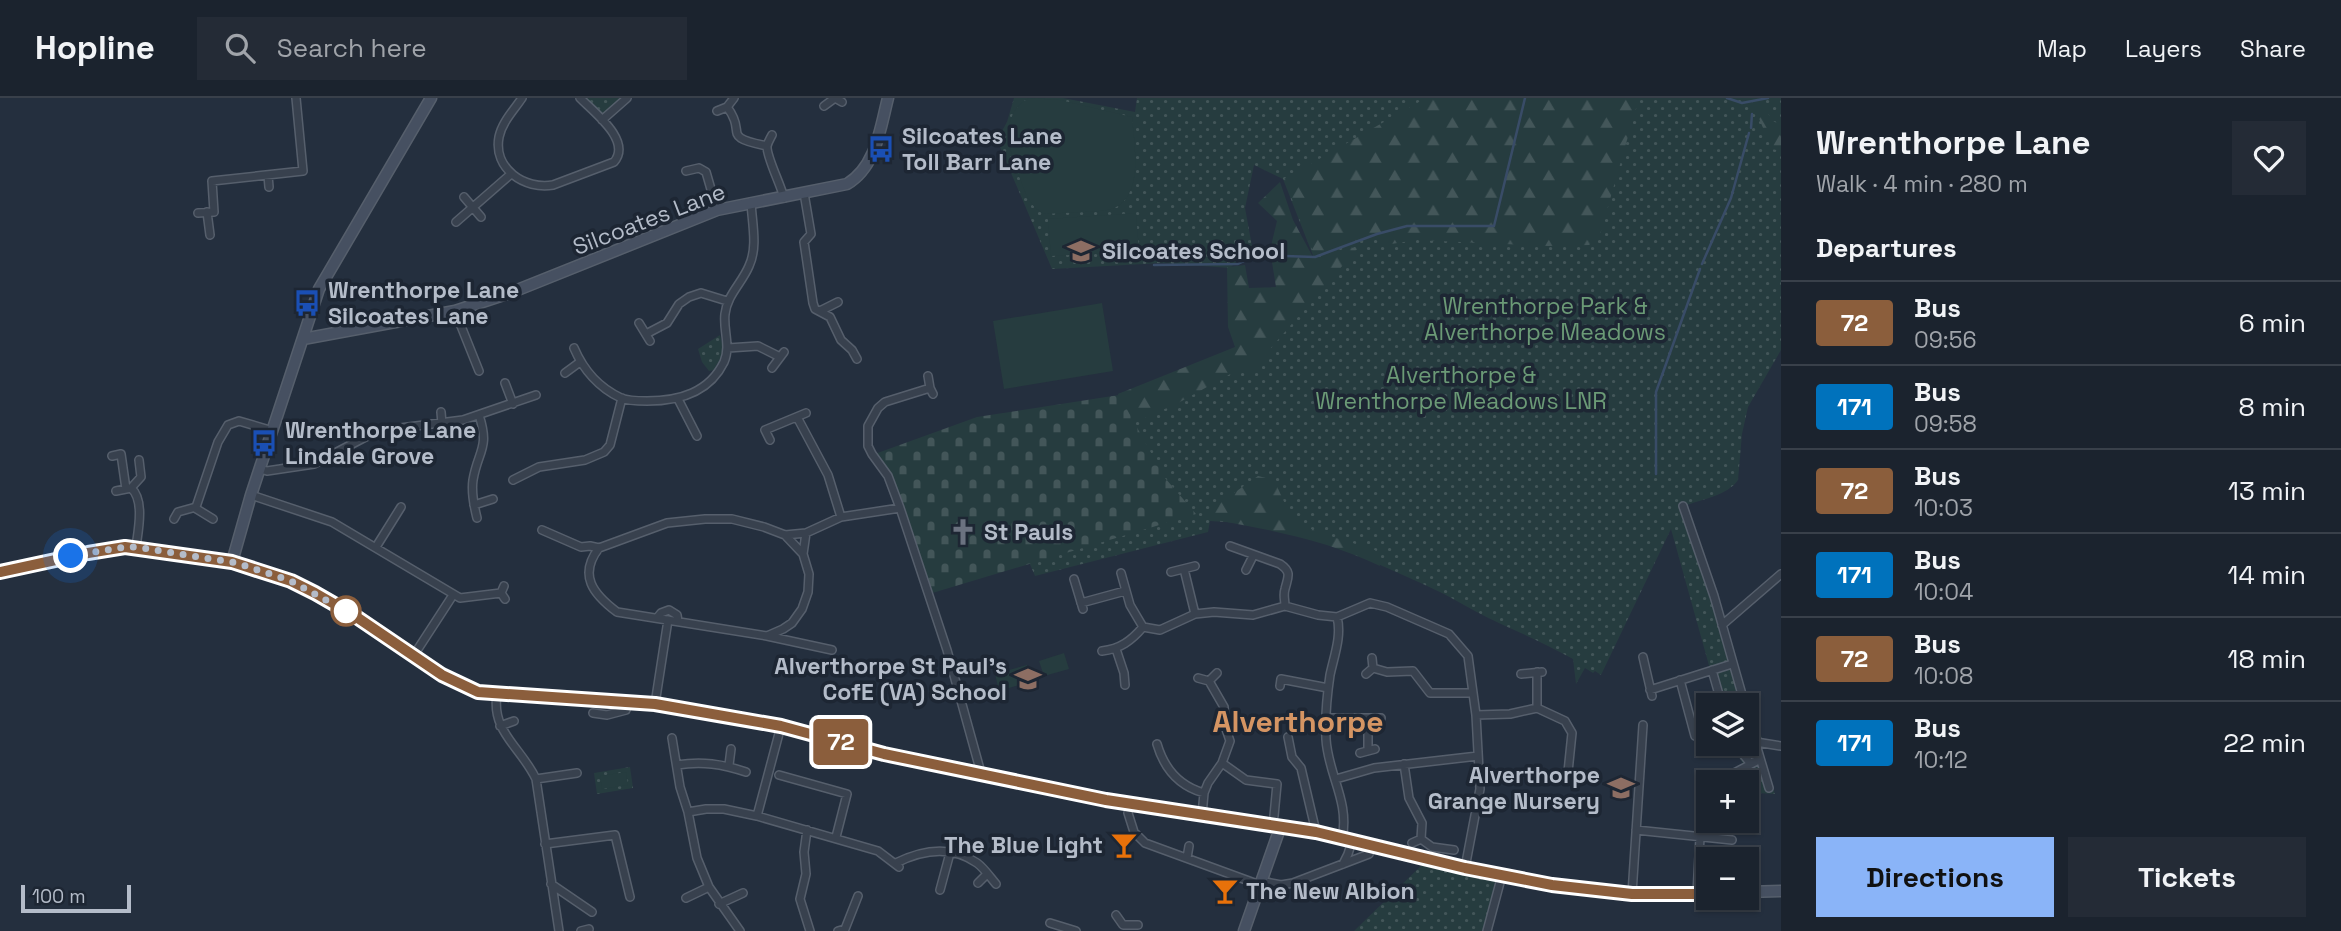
<!DOCTYPE html>
<meta charset="utf-8">
<style>
:root{--surface:#1b232e;--page:#242b36;--text:#f1f3f6;--muted:#a0a4aa;--line:#39404a;--accent:#8ab4f8}
body{margin:0;font-family:"Space Grotesk",sans-serif;background:var(--page);color:var(--text);height:100vh;display:flex;flex-direction:column;font-size:26px;white-space:nowrap}
*{box-sizing:border-box;margin:0}
p{font-size:23px;color:var(--muted)}
.icon{flex:none;width:38px;height:38px;fill:none;stroke:currentColor;stroke-width:2;stroke-linecap:round;stroke-linejoin:round}
.map{position:relative;flex:1;overflow:hidden}
.drawer{display:flex;flex-direction:column;background:var(--surface);width:560px}
.drawer>*{flex:none}
.badge{padding:0 14px;border-radius:5px;font-size:24px;line-height:46px}
.fabs{position:absolute;left:1696px;top:595px;display:grid;gap:14px}
.fabs a{display:grid;place-items:center;width:63px;height:63px;border-radius:0px;background:var(--surface);box-shadow:0 2px 5px #0004,0 0 0 2px var(--line);font-size:35px}
.scale{position:absolute;left:21px;bottom:18px;width:110px;box-sizing:border-box;padding-left:7px;border:4px solid #b4bcc9;border-top:0;font-size:19px;line-height:24px;white-space:nowrap;color:#b4bcc9;-webkit-text-stroke:5px #1d2633;paint-order:stroke}
.you{position:absolute;width:35px;height:35px;margin:-18px;border:5px solid #fff;border-radius:50%;background:#1a73e8;box-shadow:0 0 0 10px #1a73e833}
.map>.badge{position:absolute;translate:-50% -50%;box-shadow:0 0 0 4px #fff}
h2{padding:0 35px;font-size:26px;line-height:63px}
.round{display:grid;place-items:center;flex:none;width:74px;height:74px;border-radius:0px;background:var(--page)}
.overview{display:flex;align-items:center;justify-content:space-between;height:119px;padding:0 35px}
h1{font-size:33px;font-weight:800;line-height:52px}
.action{display:flex;gap:14px;margin-top:auto;padding:14px 35px}
.action a{flex:1;height:80px;border-radius:0px;background:var(--accent);color:#111;font-size:28px;font-weight:800;line-height:80px;text-align:center}
.action a+a{background:var(--page);color:var(--text)}
ul{padding:0;list-style:none}
li{display:flex;align-items:center;gap:21px;height:84px;padding:0 35px;border-top:2px solid var(--line)}
li div{flex:1}
li b{display:block;font-size:26px}
li em{font-style:normal}
li .badge{min-width:77px;font-weight:700;text-align:center}
header{display:flex;align-items:center;gap:42px;box-sizing:border-box;height:98px;padding:0 35px;background:var(--surface);border-bottom:2px solid var(--line)}
header strong{font-size:33px}
nav{display:flex;gap:38px;margin-inline-start:auto;font-size:24px}
.search{width:490px;height:63px;background:var(--page);display:flex;align-items:center;gap:18px;box-sizing:border-box;padding:0 24px;border-radius:0px;color:var(--muted);font-size:26px}
main{display:flex;flex:1;min-height:0}
.map>svg:first-child{display:block}
.grass{fill:url(#grass-dots)}
.forest{fill:url(#forest-firs)}
.cemetery{fill:url(#cemetery-stones)}
.garden{fill:#263c3f}
.lines{fill:none;stroke-linecap:round;stroke-linejoin:round}
.stream{stroke:#394c67;stroke-width:2.5}
.street-casing{stroke:#565f6c;stroke-width:10}
.secondary-casing{stroke:#565f6c;stroke-width:13}
.street{stroke:#38414e;stroke-width:7}
.secondary{stroke:#465061;stroke-width:10}
.line-casing{stroke:#fff;stroke-width:16}
.line{stroke:#8b5e3c;stroke-width:10}
.walk{stroke:#b4bcc9;stroke-width:7;stroke-dasharray:0 12.6}
.stop-dot{fill:#fff;stroke:#8b5e3c;stroke-width:3.5}
.labels{text-anchor:middle;stroke-width:7;stroke-linejoin:round;paint-order:stroke}
.poi-label{font-size:23px;font-weight:bold;fill:#b4bcc9;stroke:#1d2633;text-anchor:start}
.street-label{font-size:23px;fill:#b4bcc9;stroke:#1d2633}
.park-label{font-size:23px;fill:#6b9a76;stroke:#1d2633}
.district-label{font-size:30px;font-weight:bold;fill:#d59563;stroke:#1d2633}
</style>
<header>
<strong>Hopline</strong>
<div class="search"><svg class="icon" aria-label="search" viewBox="0 0 24 24"><circle cx="10" cy="10" r="6"/><path d="M15 15l6 6"/></svg>Search here</div>
<nav><a>Map</a><a>Layers</a><a>Share</a></nav>
</header>
<main>
<div class="map">
<svg width="1781" height="833" viewBox="0 0 1781 833">
<defs>
<pattern id="grass-dots" width="8" height="8" patternUnits="userSpaceOnUse" patternTransform="scale(1.75)"><rect width="8" height="8" fill="#263c3f"/><path d="M2 2h.1M6 6h.1" fill="none" stroke="#435659" stroke-width="1.8" stroke-linecap="round"/></pattern>
<pattern id="forest-firs" width="22" height="20" patternUnits="userSpaceOnUse" patternTransform="scale(1.75)"><rect width="22" height="20" fill="#263c3f"/><path d="M5 1l3.5 6h-7zM16 11l3.5 6h-7z" fill="#435659"/></pattern>
<pattern id="cemetery-stones" width="16" height="16" patternUnits="userSpaceOnUse" patternTransform="scale(1.75)"><rect width="16" height="16" fill="#263c3f"/><path d="M2 7V4a2 2 0 0 1 4 0v3zM10 15v-3a2 2 0 0 1 4 0v3z" fill="#435659"/></pattern>
</defs>
<rect width="100%" height="100%" fill="#242f3e"/>
<path class="grass" d="M580,0H627L602,22Z
M1014,0H1063L1135,14L1137,0H1781V252L1748,309L1742,336L1738,382C1728,397 1703,401 1687,407L1686,410L1717,494L1756,629L1760,633L1764,649L1761,653L1775,696L1757,695L1747,672L1731,646H1746V607H1720L1671,431L1601,577L1595,573L1593,575L1585,570L1576,586L1573,561C1549,548 1526,537 1501,526C1481,517 1463,506 1444,496C1370,461 1293,426 1210,423L1208,434L1035,478L1029,464L1156,370L1118,296L1155,284L1239,248L1314,160L1283,81L1254,67L1245,110L1252,148L1230,170L1162,165L1052,171L997,42L1007,24Z
M720,237L724,254L714,272L709,273L702,264L698,251Z
M630,669L633,690L597,696L594,675Z
M1428,761L1502,777L1487,833H1354Z"/>
<path class="forest" d="M1426,0H1639L1599,140L1589,147L1548,148L1417,142L1378,148L1380,143L1377,136L1315,159L1284,81Z
M1755,2L1763,3L1771,22L1781,27V53L1772,51L1752,4Z
M1280,84L1293,122L1314,161L1350,149L1357,151L1250,274H1234L1180,304L1132,326L1118,296L1235,249L1228,229L1227,169L1245,167L1249,190L1276,189L1270,152L1277,123L1258,105Z
M1258,378L1274,382L1292,421L1317,434L1375,452L1379,458L1380,468C1325,441 1265,431 1205,420L1204,416Z"/>
<path class="cemetery" d="M1119,297L1165,380L1196,416L929,496L894,392L872,357L977,319Z"/>
<path class="garden" d="M1029,0L1060,2L1132,19C1134,45 1146,105 1107,112C1088,115 1066,114 1046,116C1031,111 1026,97 1021,83C1010,57 997,17 1029,0Z
M1136,115L1139,153L1051,158L1048,121Z
M1102,205L1113,273L1004,291L993,223Z
M1064,555L1069,571L1044,578L1039,563Z
M1027,567L1032,583L999,593L995,576Z
M626,674L628,687L602,691L600,678Z"/>
<g class="lines">
<path class="stream" d="M1727,0L1742,5L1768,0
M1751,30L1752,16
M1702,166L1731,100L1749,35
M1154,167L1238,166L1256,157L1315,159L1377,136L1407,128H1494L1525,0
M1656,376V294L1700,171"/>
<defs>
<path id="street" d="M522,0C514,12 502,24 499,39C493,71 525,92 553,87L614,64C632,43 595,15 580,0
M824,8L835,0L842,4
M727,9C748,36 719,38 767,48
M717,13L727,9L734,0
M602,22L627,0
M772,37C770,41 768,44 767,48C766,58 781,87 784,100
M686,73L699,70L706,74L717,112
M268,77L269,89
M804,95L811,136L804,144L813,205L815,211L830,219L841,242L852,252L857,261
M464,99L481,119
M207,114L210,137
M198,115L214,114L212,83L303,73L296,0
M456,124L511,76
M455,213L479,273
M820,213L838,204
M639,225L650,243
M646,236L667,225L679,206L689,199L701,195L727,203
M574,250C583,271 599,290 621,300C628,303 639,303 647,303C679,303 709,295 724,264C731,248 723,232 725,216C727,197 742,185 749,168C758,149 752,125 751,104
M728,250L758,248L780,259
M772,270L784,254
M565,275L580,264
M928,278L930,290L933,296
M505,285L513,306
M678,301L697,338
M441,314L442,326
M797,319L828,377L841,419
M770,342L765,332L806,315
M112,358L121,356L126,391
M260,371L267,373L314,366L377,333L463,322L536,297
M513,382L539,369L585,362L604,354L610,347L622,300
M131,390L141,379L139,362
M116,393L131,390C145,402 138,433 136,449
M251,397L332,424L460,500L501,495
M474,407L493,401
M1683,408L1714,498L1745,607
M195,410L213,421
M900,410L888,378L872,356L868,348V328L878,310L885,304L930,290
M477,420C474,408 471,395 473,382C478,352 490,351 479,317
M174,421L178,414L196,409L218,344L228,327L239,323L273,333
M542,432L581,449L590,448L599,450L667,425L705,421H732L764,429L785,437L806,435L841,419L900,410L947,552L981,675
M1230,448L1280,466C1292,474 1288,479 1285,491C1283,497 1285,502 1285,508
M376,449L401,409
M599,450C578,477 593,496 617,514L767,538L783,531L792,525L802,511L808,494L809,476L803,456L785,437
M803,456L806,435
M1184,471L1195,516
M1246,472L1253,458
M1171,474L1195,468
M1121,475L1130,507L1143,529
M1074,481L1083,511
M504,488L501,495L505,501
M1081,505L1125,493
M1337,519C1342,538 1334,558 1330,577C1327,597 1325,621 1326,641C1328,677 1350,703 1342,741
M657,520L661,515L669,512L677,517L678,523
M1722,527L1781,476
M767,538L832,552
M1116,551L1124,575L1125,587
M1102,553C1120,551 1131,543 1143,529L1160,532L1195,516L1214,514L1253,517L1285,508L1318,517L1337,519L1370,505L1387,509L1449,536L1468,558L1476,617L1480,691L1465,770
M414,557L453,497
M1643,559L1652,598
M1373,570L1387,574L1413,573L1430,595H1472
M1712,572L1722,607
M1537,574V610
M1366,576L1373,570L1372,560
M1521,576L1542,574
M1198,580L1209,583L1217,575
M1680,582L1695,638
M1280,588L1281,581L1328,590
M1650,592L1732,566
M497,596C491,634 521,649 536,681L559,833
M655,606L668,522
M1746,613L1769,690
M593,615L607,617L626,612L628,604
M1476,617L1510,616L1537,610L1565,623L1572,635L1568,674
M1327,620H1381
M500,628L514,623
M1288,639L1292,659L1301,670L1316,734
M672,640L680,689L688,714L697,760L709,789L740,833
M1756,644L1781,648
M1157,646C1164,670 1179,688 1204,695
M1735,646L1750,665L1756,663
M1368,653V620
M1360,655L1375,651
M1222,665L1246,682L1277,686L1274,718
M1404,666L1409,700L1422,725L1421,741
M677,667C702,663 722,666 746,674
M729,667L731,651
M779,677L847,696L836,739
M1556,679L1568,674L1577,679
M536,681L577,675
M1336,681L1374,670L1478,658
M1721,682L1757,663
M688,714L706,711H724L757,718L878,753L899,769
M1128,715L1134,734L1145,745L1260,787
M1202,717L1204,695L1208,685L1222,665L1230,643L1225,628L1224,609L1209,583
M757,718L781,628
M807,732L804,754L806,776L800,801L810,833
M1636,732L1732,742
M1412,745L1421,741L1432,749L1454,752
M545,746L615,737L630,799
M1187,760L1189,748
M896,765C922,752 951,747 977,765C984,770 990,779 996,786
M1343,766L1348,756L1352,743
M1261,783L1281,787L1293,785L1369,756
M978,785L987,776
M551,786L592,814
M940,792L950,755
M1632,796L1643,627
M1697,796L1700,739
M686,800L709,789
M719,806L743,795
M1116,817L1123,827H1138
M1050,825L1076,833
M581,833L589,831
M838,833L845,831L858,798
M1487,833L1502,777"/>
<path id="secondary" d="M303,241L455,213L510,195L717,112L847,86C876,69 880,31 888,0
M232,464L251,397L319,191L431,0
M0,474L88,455L125,449L232,464L291,483L315,495L355,518L442,577L478,594L655,606L781,628L884,656L1106,702L1316,734L1465,770L1552,787L1632,796H1708
M1746,794L1781,793
M1244,833L1280,730"/>
</defs>
<use href="#street" class="street-casing"/>
<use href="#secondary" class="secondary-casing"/>
<use href="#street" class="street"/>
<use href="#secondary" class="secondary"/>
</g>
<g class="lines">
<defs>
<path id="line" d="M0,474L88,455L125,449L232,464L291,483L315,495L355,518L442,577L478,594L655,606L781,628L884,656L1106,702L1316,734L1465,770L1552,787L1632,796H1708"/>
</defs>
<use href="#line" class="line-casing"/>
<use href="#line" class="line"/>
<path class="walk" d="M71,458L125,449H136L237,465L291,483L355,518L346,513"/>
</g>
<defs>
<symbol id="bus-bare" viewBox="-9 -9 18 18"><path d="M-5-6H5V4H4V6H2V4H-2V6H-4V4H-5ZM-3.5-4V0h7V-4ZM-3.5 1.2v1.5H-2V1.2ZM2 1.2v1.5H3.5V1.2Z" fill="#1a4fb4" stroke="#1d2633" stroke-width="2.5" paint-order="stroke"/></symbol>
<symbol id="school-bare" viewBox="-9 -9 18 18"><path d="M0-5L7-2L0 1L-7-2ZM-4 1L0 2.5L4 1V4Q0 6-4 4Z" fill="#8d6e63" stroke="#1d2633" stroke-width="2.5" paint-order="stroke"/></symbol>
<symbol id="church-bare" viewBox="-9 -9 18 18"><path d="M-1.2-6h2.4v3.5h3.3v2.4h-3.3V6h-2.4V-.1h-3.3v-2.4h3.3Z" fill="#6b7280" stroke="#1d2633" stroke-width="2.5" paint-order="stroke"/></symbol>
<symbol id="bar-bare" viewBox="-9 -9 18 18"><path d="M-6-5H6L.8 .8V4.5H3.5V6h-7V4.5H-.8V.8Z" fill="#e8710a" stroke="#1d2633" stroke-width="2.5" paint-order="stroke"/></symbol>
</defs>
<g fill-rule="evenodd">
<use href="#bus-bare" x="862" y="32" width="38" height="38"/>
<use href="#school-bare" x="1062" y="134" width="38" height="38"/>
<use href="#bus-bare" x="288" y="186" width="38" height="38"/>
<use href="#bus-bare" x="245" y="326" width="38" height="38"/>
<use href="#church-bare" x="944" y="415" width="38" height="38"/>
<use href="#school-bare" x="1009" y="562" width="38" height="38"/>
<use href="#school-bare" x="1602" y="671" width="38" height="38"/>
<use href="#bar-bare" x="1105" y="728" width="38" height="38"/>
<use href="#bar-bare" x="1206" y="774" width="38" height="38"/>
</g>
<circle class="stop-dot" cx="346" cy="513" r="14"/>
<g class="labels">
<g class="poi-label">
<text x="902" y="46">Silcoates Lane<tspan x="902" dy="26">Toll Barr Lane</tspan></text>
<text x="1102" y="161">Silcoates School</text>
<text x="328" y="200">Wrenthorpe Lane<tspan x="328" dy="26">Silcoates Lane</tspan></text>
<text x="285" y="340">Wrenthorpe Lane<tspan x="285" dy="26">Lindale Grove</tspan></text>
<text x="984" y="442">St Pauls</text>
<text x="1007" y="576" text-anchor="end">Alverthorpe St Paul's<tspan x="1007" dy="26">CofE (VA) School</tspan></text>
<text x="1600" y="685" text-anchor="end">Alverthorpe<tspan x="1600" dy="26">Grange Nursery</tspan></text>
<text x="1103" y="755" text-anchor="end">The Blue Light</text>
<text x="1246" y="801">The New Albion</text>
</g>
<g class="street-label">
<text transform="translate(649 121) rotate(-21)" y="8">Silcoates Lane</text>
</g>
<g class="park-label">
<text x="1545" y="216">Wrenthorpe Park &amp;<tspan x="1545" dy="26">Alverthorpe Meadows</tspan></text>
<text x="1461" y="285">Alverthorpe &amp;<tspan x="1461" dy="26">Wrenthorpe Meadows LNR</tspan></text>
</g>
<g class="district-label">
<text x="1298" y="634">Alverthorpe</text>
</g>
</g>
</svg>
<div class="fabs">
<a><svg class="icon" aria-label="layers" viewBox="0 0 24 24"><path d="M12 4l9 5-9 5-9-5zM3 14l9 5 9-5"/></svg></a>
<a>+</a>
<a>−</a>
</div>
<div class="scale">100 m</div>
<div class="you" style="left:71px;top:458px"></div>
<b class="badge" style="left:841px;top:644px;background:#8b5e3c;color:#fff">72</b>
</div>
<section class="drawer">
<div class="overview"><div><h1>Wrenthorpe Lane</h1><p>Walk · 4 min · 280 m</p></div><a class="round"><svg class="icon" aria-label="heart" viewBox="0 0 24 24"><path d="M12 20l-8-8c-3-5 5-10 8-4 3-6 11-1 8 4z"/></svg></a></div>
<h2>Departures</h2>
<ul>
<li><span class="badge" style="background:#8b5e3c;color:#fff">72</span><div><b>Bus</b><p>09:56</p></div><em>6 min</em></li>
<li><span class="badge" style="background:#0072bc;color:#fff">171</span><div><b>Bus</b><p>09:58</p></div><em>8 min</em></li>
<li><span class="badge" style="background:#8b5e3c;color:#fff">72</span><div><b>Bus</b><p>10:03</p></div><em>13 min</em></li>
<li><span class="badge" style="background:#0072bc;color:#fff">171</span><div><b>Bus</b><p>10:04</p></div><em>14 min</em></li>
<li><span class="badge" style="background:#8b5e3c;color:#fff">72</span><div><b>Bus</b><p>10:08</p></div><em>18 min</em></li>
<li><span class="badge" style="background:#0072bc;color:#fff">171</span><div><b>Bus</b><p>10:12</p></div><em>22 min</em></li>
</ul>
<div class="action"><a>Directions</a><a>Tickets</a></div>
</section>
</main>
